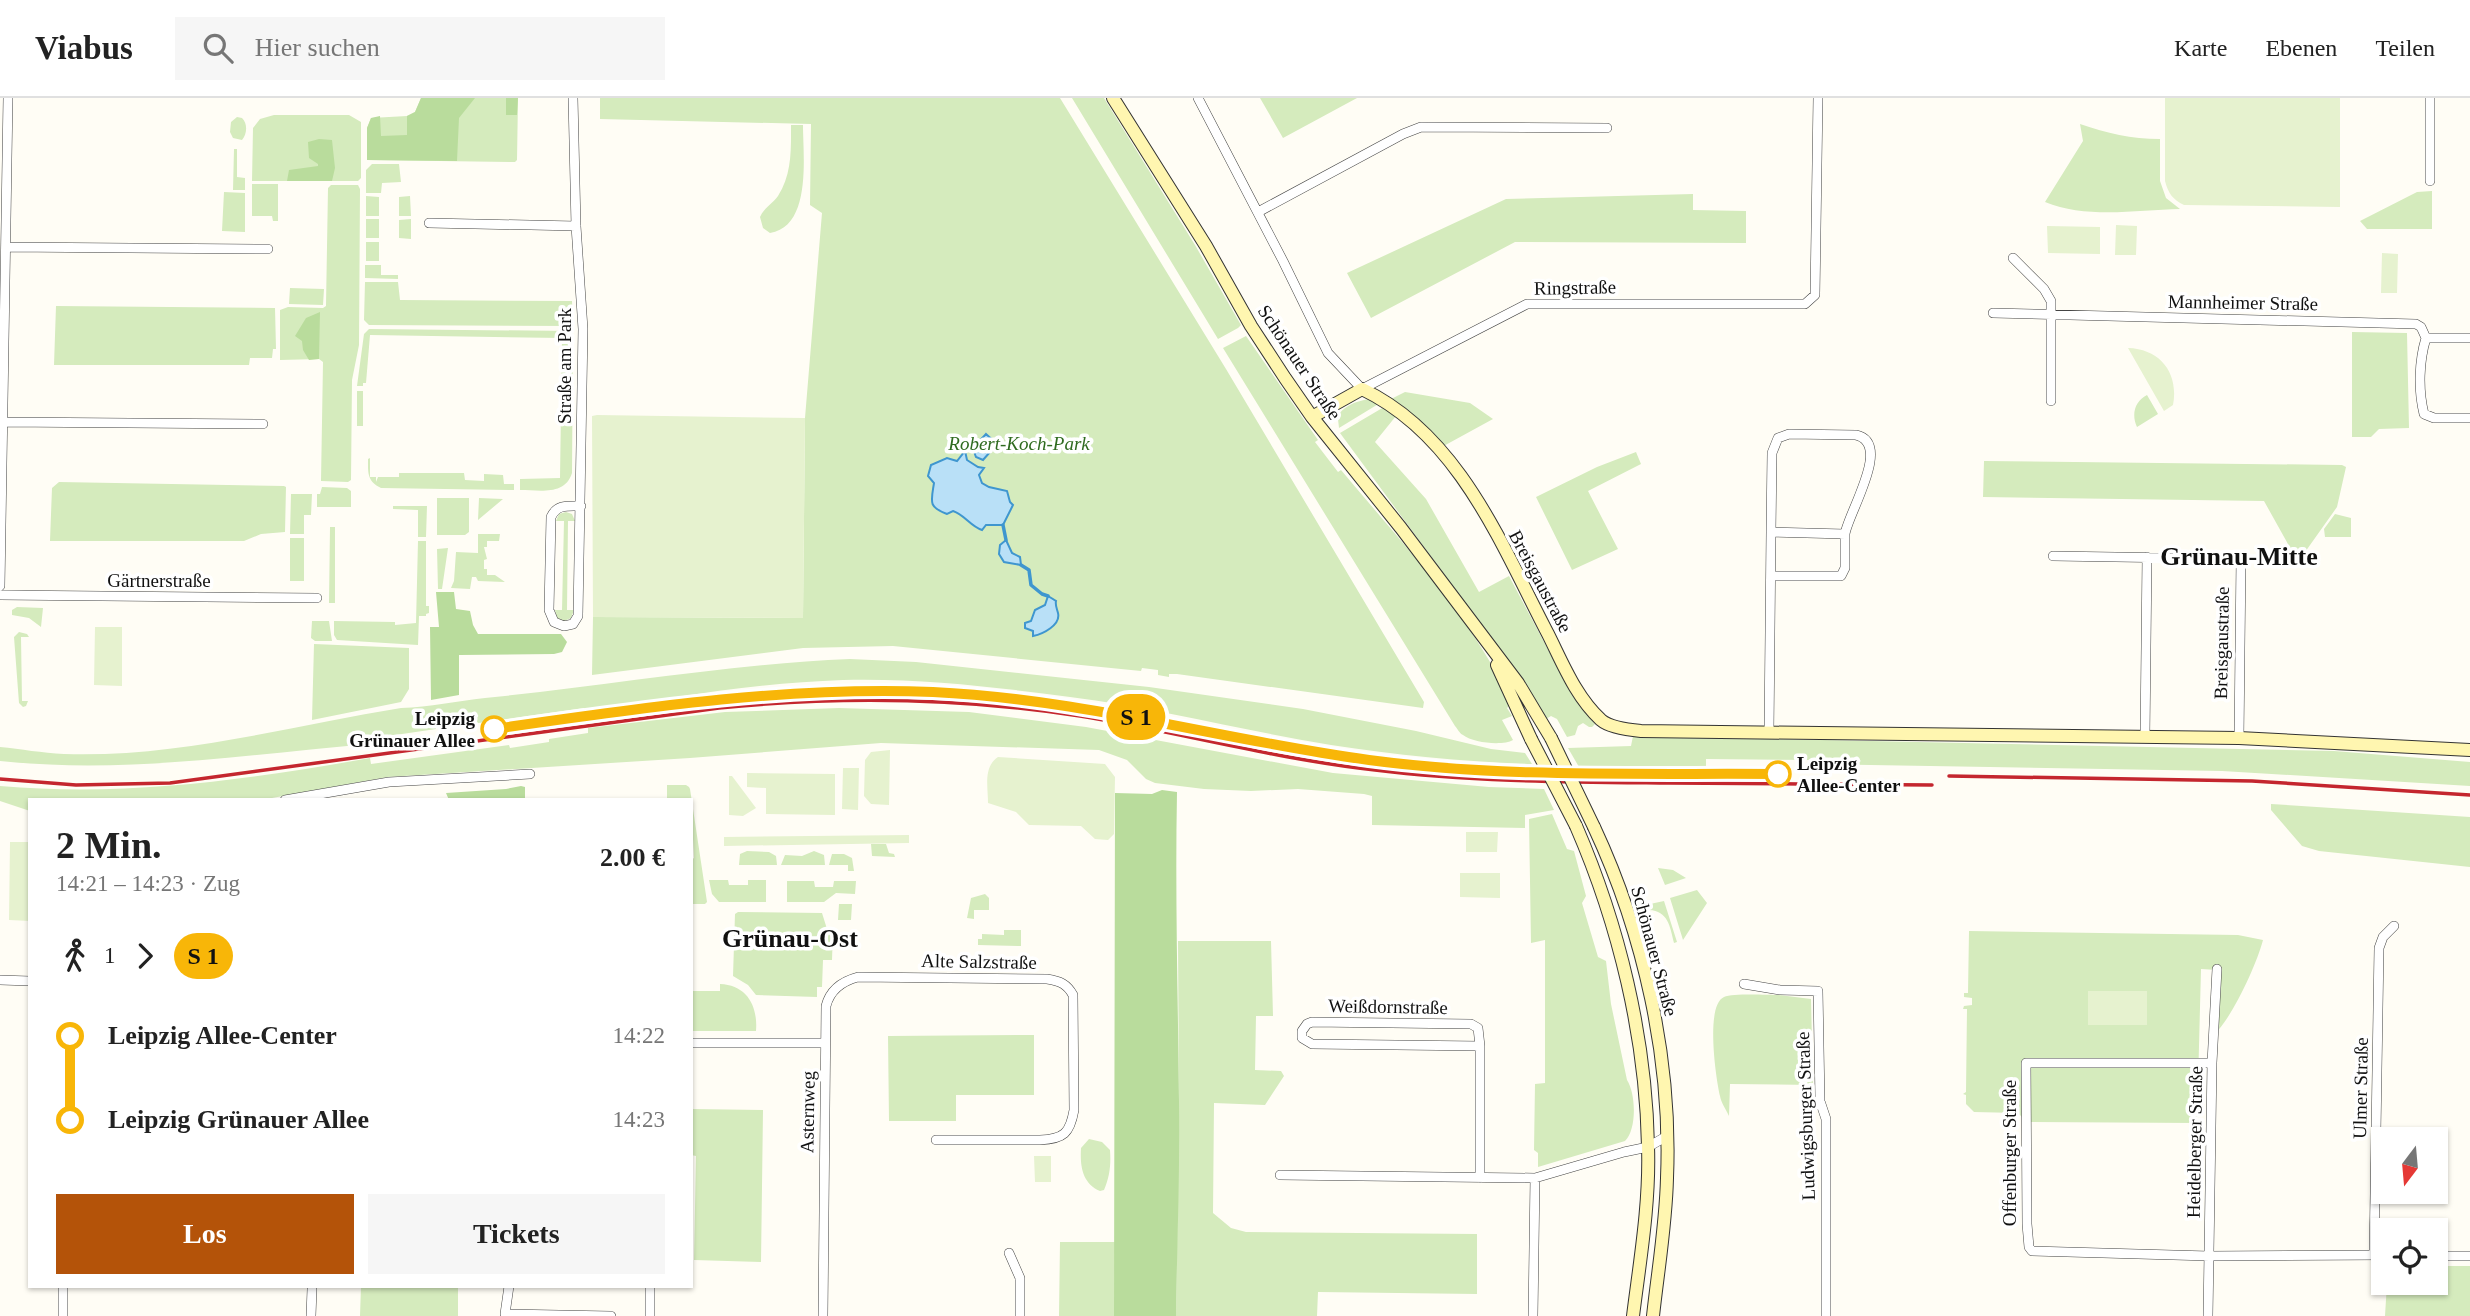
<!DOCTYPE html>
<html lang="de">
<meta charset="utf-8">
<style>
:root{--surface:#fff;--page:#f6f6f6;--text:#222;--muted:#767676;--line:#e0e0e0;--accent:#b45309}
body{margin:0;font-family:"Times New Roman",serif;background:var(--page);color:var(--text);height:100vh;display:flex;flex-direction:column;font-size:26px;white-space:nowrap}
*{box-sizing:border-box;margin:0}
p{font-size:23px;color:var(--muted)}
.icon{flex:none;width:38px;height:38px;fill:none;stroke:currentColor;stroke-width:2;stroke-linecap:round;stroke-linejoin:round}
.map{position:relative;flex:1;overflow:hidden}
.details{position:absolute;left:28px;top:700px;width:665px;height:490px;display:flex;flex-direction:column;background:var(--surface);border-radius:0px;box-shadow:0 2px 5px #0004}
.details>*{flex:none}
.badge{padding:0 14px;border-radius:23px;font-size:24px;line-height:46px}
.needle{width:46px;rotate:196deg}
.tools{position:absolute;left:2371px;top:1029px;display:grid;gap:14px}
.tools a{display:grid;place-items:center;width:77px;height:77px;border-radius:0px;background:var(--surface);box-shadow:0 2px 5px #0004;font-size:35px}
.map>.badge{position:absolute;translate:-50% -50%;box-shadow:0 0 0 4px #fff}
.legs{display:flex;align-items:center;gap:10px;height:77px;padding:0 28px;font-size:23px}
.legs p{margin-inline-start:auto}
.head{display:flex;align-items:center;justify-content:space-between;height:119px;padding:0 28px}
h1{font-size:38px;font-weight:700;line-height:52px}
.primary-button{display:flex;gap:14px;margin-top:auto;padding:14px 28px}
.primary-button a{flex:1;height:80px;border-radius:0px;background:var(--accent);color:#fff;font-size:28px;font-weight:700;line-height:80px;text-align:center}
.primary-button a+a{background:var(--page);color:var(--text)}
ul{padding:0 28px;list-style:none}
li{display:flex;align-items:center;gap:24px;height:84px;font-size:26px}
li i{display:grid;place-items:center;width:10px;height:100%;margin:0 9px;background:currentColor}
li i::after{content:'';width:18px;height:18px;margin:-9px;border:5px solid;border-radius:50%;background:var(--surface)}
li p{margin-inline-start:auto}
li:first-child i{background:linear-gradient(#0000 50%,currentColor 0)}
li:last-child i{background:linear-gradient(currentColor 50%,#0000 0)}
header{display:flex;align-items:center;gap:42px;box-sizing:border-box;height:98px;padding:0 35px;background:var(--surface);border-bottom:2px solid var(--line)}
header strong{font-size:33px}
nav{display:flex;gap:38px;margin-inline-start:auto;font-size:24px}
.search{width:490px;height:63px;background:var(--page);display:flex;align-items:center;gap:18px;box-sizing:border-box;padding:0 24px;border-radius:0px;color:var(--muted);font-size:26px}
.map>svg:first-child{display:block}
.green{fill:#d5ebbd}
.forest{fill:#b9dc9c}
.pitch{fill:#e6f2cf}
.water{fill:#b9e0f7;stroke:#3f96cf;stroke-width:2}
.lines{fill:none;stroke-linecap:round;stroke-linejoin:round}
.stream{stroke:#3f96cf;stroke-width:3.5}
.street-casing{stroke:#444;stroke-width:10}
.secondary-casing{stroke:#333;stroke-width:14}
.street{stroke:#fff;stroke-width:9}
.secondary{stroke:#fff6b0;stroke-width:12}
.rail{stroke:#c4262e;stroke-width:3.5}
.secondary-bridge-casing{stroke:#333;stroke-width:14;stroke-linecap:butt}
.secondary-bridge{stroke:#fff6b0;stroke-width:12}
.line-1-casing{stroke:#fff;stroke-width:16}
.line-1{stroke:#f8b608;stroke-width:10}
.stop-1-dot{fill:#fff;stroke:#f8b608;stroke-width:3.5}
.labels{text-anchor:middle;stroke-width:7;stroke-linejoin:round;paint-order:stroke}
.street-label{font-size:19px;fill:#111;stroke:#fff}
.park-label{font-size:19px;font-style:italic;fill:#2f6b1f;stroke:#fff}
.stop-label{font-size:19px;font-weight:bold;fill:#111;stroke:#fff;text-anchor:end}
.district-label{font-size:26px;font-weight:bold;fill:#111;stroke:#fff}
</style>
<header>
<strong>Viabus</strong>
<div class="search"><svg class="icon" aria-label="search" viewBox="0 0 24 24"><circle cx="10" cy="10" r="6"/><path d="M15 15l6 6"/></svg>Hier suchen</div>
<nav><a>Karte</a><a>Ebenen</a><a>Teilen</a></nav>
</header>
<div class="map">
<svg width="2470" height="1218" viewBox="0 0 2470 1218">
<rect width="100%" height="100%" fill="#fffdf5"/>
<path class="green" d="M421,0H518L517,62L515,64L367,62V30L371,20L407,18L415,14Z
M600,0H1060L1226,271L1424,604L1423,610L1177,576H1169V579L1158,577V572L1142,570L1141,573L893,548L803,550L592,577L593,519L803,520L805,320L822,115L810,107L811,26L600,21Z
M1072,0H1104L1195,147L1241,227L1238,230L1218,241Z
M1260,0H1357L1283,40Z
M274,17H349L361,24V80L358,83H252L253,30L260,21Z
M237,19L242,20C248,26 247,36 242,42L233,40L230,34L231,24Z
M2080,26C2107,35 2131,41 2160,41V83L2166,100L2180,111C2137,112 2086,121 2045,104L2083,43Z
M791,27H803C803,58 812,128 770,135L763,130L760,119C764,110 772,106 778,98C792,76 791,52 791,27Z
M234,51H237V79L245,80V92H233Z
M372,66H399L401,84L382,85L381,95H366V72Z
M252,86H278V123H273L272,118H252Z
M331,87H358L360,91L359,247L352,282L351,382L348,384L321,383L323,264L319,261L280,262V212L288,209L323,210L326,208L328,90Z
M2432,93V131H2367L2360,123L2417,94Z
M224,94L245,95V134L222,133Z
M1693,96V112L1746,113V145L1515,144L1371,220L1347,175L1506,101Z
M366,98L379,99V118H366Z
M410,98L411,118H399V99Z
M366,121H379V140H366Z
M411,121V141L399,140V122Z
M366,144H379V163H366Z
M365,167H381V177H398V181L365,180Z
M365,184H398L400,202L572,203L573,228L369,227L364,222Z
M290,190L324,191L323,207L289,206Z
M56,208L275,210L276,251H273L272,260H250L249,267H54Z
M369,231L573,233L572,375C565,398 539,392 520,392V381L560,380L562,240L370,237L366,285H363V288H357L364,236Z
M2352,234L2407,235L2409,330L2379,331L2371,339H2352Z
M1246,238L1318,342L1315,344L1338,374L1341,372C1402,445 1471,518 1512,605L1507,610L1512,618L1502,622L1513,642C1503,648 1473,645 1463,637C1459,635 1458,631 1455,628L1223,250Z
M357,293H363V328H357Z
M1405,294L1470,305L1493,321L1440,350L1387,303Z
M2147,297L2158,316L2137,329C2131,316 2135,303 2147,297Z
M1372,301L1380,305L1339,330L1338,321H1336C1342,308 1358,302 1372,301Z
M1384,309L1396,318L1375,344L1426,401L1479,494L1509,478L1571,595L1595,626L1592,629H1589L1583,625L1578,628L1575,637L1567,639L1557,621L1551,618L1546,621L1497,548L1340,335Z
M1636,354L1641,366L1588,393L1618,451L1572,472L1536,399L1597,369Z
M370,360V379H376V384L378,379H399V375H464L465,382L484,383V376L503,377L504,386H514V392L381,390C367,383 368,375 368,361Z
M1984,363L2342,367L2346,369L2337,409L2298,464L2264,403L1983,399Z
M59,384L284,388L286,389L285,434L261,436L244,443H50L52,390Z
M322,389L347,390L351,393V409H317V396H320Z
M291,396H312L311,417H304V436H290Z
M437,400H469V434L465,437H437Z
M479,400L503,401L478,422Z
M393,408H427L426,439H418V412L393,411Z
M566,414L572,416L575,423H568L567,512H574L571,520L564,523L557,520L555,512H562L564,423H556L559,416Z
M2335,416L2351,420V439H2325L2324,431Z
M330,429H335V505H329Z
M478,436H500L499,443H487V449H484L487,461L484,462V471H487V477H495L505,484L478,483L476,479H472L470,491L451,490L454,483L456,454L478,455Z
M290,440H304V483H290Z
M418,443H426V508H429V515L426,516V518H419L418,547L337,542L334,537V523L395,524V527L416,525Z
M448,450L442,491H438L437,451Z
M17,509L43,510L41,529L29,520L12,517V512Z
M312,523H329L332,543H315L311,540Z
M19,534L27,536L29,539H21L22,603H28L26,608L23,609L19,605L14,539Z
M314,546L409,550V591L401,604L312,622Z
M850,561L916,564L1149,589L1303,611L1416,633L1491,651L1525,655L1532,666C1465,664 1397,657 1331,647C1244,633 1158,610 1070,599C995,589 919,580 843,582C756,585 671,599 586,615L584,610L444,630L443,628L436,629V631L368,641V646C244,657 124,676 0,663V649C21,651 42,655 64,656C176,660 291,628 401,610C430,609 457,603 485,600C606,588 730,566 850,561Z
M839,610L969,614L1086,629L1333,675L1489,689L1544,691L1554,712L1525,717V730L1372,727V698L1364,696L1298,691L1251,693L1204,691L1155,685L1146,681L1127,662L1099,652L881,645L690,660L388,679L261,702H30V713L0,703V688C125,699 247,682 370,660L371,666L509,647L510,650L549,644V641L588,635V630L725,614Z
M1633,638L2334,653L2470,664V688L2222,673L1811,666V662L1706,661V674L1579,669L1568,650L1631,648Z
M667,687H686L689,689L690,691L707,804L705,806H691V762L694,760L691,702H667Z
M2271,706L2470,719V769L2319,753L2302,748L2271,712Z
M1552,716L1567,751L1574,753L1586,798L1582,805L1598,859L1606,863L1611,906L1627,982C1636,996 1637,1031 1625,1043L1538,1069V1055L1534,1052L1535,986L1545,985V842L1531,845L1529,721Z
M871,746H886L889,755L894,756L895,759L872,758Z
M747,753L769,754L776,758L777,767H739L740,756Z
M814,753L824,757L825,767H781L785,757L802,758Z
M832,756H844L852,760L854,773H848V767H829Z
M1658,770L1673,772L1686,780L1665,787Z
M709,782H728L729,787H748V782H766V804H719L712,796Z
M787,783H814L815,789H833L834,783H856L855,796L836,795L824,804H787Z
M1697,792L1707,805L1683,842L1670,800Z
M985,796L989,800V812H974V821L967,820L971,800Z
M1664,803L1677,844L1674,845C1670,828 1668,813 1649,812L1650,806Z
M839,806H852L851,822H838Z
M738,814L822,815L827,831L833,832L832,862H823L822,889H817V899L756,897L748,887L733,878L735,816Z
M1004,832H1021V848L978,847V841H982V836L1004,837Z
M1969,833L2238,837L2263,842C2256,868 2233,918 2214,937L2217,872L2201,871L2197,1025L2027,1024L2018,1015L1974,1014L1966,1006V997L1963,996L1966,994L1967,911H1963L1964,908L1972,907V900L1964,899V895H1968Z
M1178,843H1271L1273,918H1256L1255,972L1281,973L1284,978L1265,1007L1214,1005L1213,1115L1231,1130L1246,1134L1477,1136V1196L1318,1194L1317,1218H1176L1179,1007Z
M720,886C747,887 758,908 756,933H691V893H720Z
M1779,897L1811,901L1813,987L1730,986L1729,1018C1726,1011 1721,1005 1720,998C1716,981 1705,907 1724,899C1733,895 1767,897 1779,897Z
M1034,937V997H956V1023H889L888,938Z
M691,1011L763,1012L761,1164L694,1162L696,1058L691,1057Z
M1089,1041L1102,1044L1110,1052C1111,1066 1110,1078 1104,1092L1100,1093C1082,1085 1080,1068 1081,1050Z
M1060,1144H1115L1114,1218H1059Z
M2436,1168H2470V1218H2385L2387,1185H2436Z
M361,1188H458V1218H360Z"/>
<path class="forest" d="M421,0H475L459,20L457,63L367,62V30L371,20L380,18L381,38L407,37V18L415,14Z
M506,0H518L517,17H506Z
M319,41L332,42L335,70L332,83H287L289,72L318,68V66L309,60L308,44Z
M320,214L319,261L309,262L303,252L302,243L295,238L306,220Z
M436,494H454L456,511L470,513L473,527L478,536H561L567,544L562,554L554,556L459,557V597L431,602L430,529H439Z
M521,688L525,689V702H449L446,695L506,691Z
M1162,692L1177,694C1175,797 1178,900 1179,1004C1180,1075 1177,1147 1176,1218H1114L1115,695L1152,696Z"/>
<path class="pitch" d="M2165,0H2340V109L2184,107C2173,102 2168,95 2165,83Z
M2116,127L2137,128L2136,157H2115Z
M2047,128L2100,129V156L2048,155Z
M2382,155L2398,156L2397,195H2381Z
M2128,250C2161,251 2179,276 2173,307L2164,313Z
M597,317L805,320L803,520L593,519L592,318Z
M95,529H122V588L94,587Z
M890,652L889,707L871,706L864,698L865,662L871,654Z
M998,659L1105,666L1115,679L1114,736L1108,742L1095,741L1081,728L1029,727L1016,714L988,705C988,689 983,669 998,659Z
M843,670H859L858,712L842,711Z
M747,675L835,676V717L766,716V690L747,689Z
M729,678H732L756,710L743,718L729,717Z
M1466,734H1498L1497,754H1466Z
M909,737V745L724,748V739Z
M10,744H30V823L9,822Z
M1460,775H1500V800L1460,799Z
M2088,893H2147V927H2088Z
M1034,1058H1051V1084H1035Z"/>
<path class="water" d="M986,336L997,346L983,362L976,359C971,349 979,344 986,336Z
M965,353L967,362L978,369L984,370L979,377L982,385L989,389L1007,393L1010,404L1013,407L1003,427H986L982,432C970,428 965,417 953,413L947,416C928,409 931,404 934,385L928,378L931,367L947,360L957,363Z
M1006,442L1012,455L1020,459L1021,467L1004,464L999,456L1000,447Z
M1048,498L1056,503C1055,507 1057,511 1058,515C1061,527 1043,536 1033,538V533L1025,530V525L1031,523L1035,512L1045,507Z"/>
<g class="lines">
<path class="stream" d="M1003,427L1006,442
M1021,467L1029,472L1031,487L1042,496L1048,498"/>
<defs>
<path id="street" d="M573,0L576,128L583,231L578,518L573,526L564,528L554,524L549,512L551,419C557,406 568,408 581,408
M1198,0L1283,163L1328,255L1362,291L1527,206H1805L1815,197L1818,0
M2430,0V83
M1258,114L1403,36L1421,29L1607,30
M429,125L576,128
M6,149L268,151
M2013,160L2044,191L2051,203V303
M1993,215L2416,226L2421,229L2426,240C2419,263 2418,292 2424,316L2434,320H2470
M2426,240H2470
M4,324L263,326
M1771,434L1772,355L1778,340L1789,336L1856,337C1893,345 1848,415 1845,436
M2053,458L2241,461L2239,640
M0,488L8,0
M0,497L317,500
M1769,634L1771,434L1845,436V470L1841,478H1771
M2145,638L2147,459
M285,702L389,684L530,676
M0,882L30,883
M1744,886L1780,892L1818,893L1820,1003L1826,1021V1218
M691,945H825
M1480,948L1312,946L1302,940V933L1307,926L1312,924L1471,926L1478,930L1480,948V1080
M2212,965H2026L2027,1126L2029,1149L2032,1153L2209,1158L2384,1157
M1280,1077L1535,1080L1624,1054L1648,1049L1667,1038
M1009,1155L1020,1180V1218
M2374,1157L2379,850L2383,839L2394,828
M2436,1158H2470
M509,1188L505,1216L611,1218
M63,1218V1188
M311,1218L312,1191
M650,1218V1188
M823,1218L826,908C830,892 843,883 858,879L1047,881C1060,883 1067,886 1073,897L1074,1012C1070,1035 1064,1041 1040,1042H936
M1533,1218L1535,1080
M2208,1218L2212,965L2217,871"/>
<path id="secondary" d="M1113,0L1206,148L1251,228L1285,280L1312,319L1401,430L1518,585L1551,640
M1312,319L1362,291C1459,337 1501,446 1548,536C1563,566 1576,599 1601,622C1609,629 1630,632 1641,633L2239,640L2470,652
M1497,567L1531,641
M1576,728C1619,827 1646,939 1648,1048C1650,1105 1640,1162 1633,1218
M1594,729C1644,836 1672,962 1667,1080C1666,1126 1658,1172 1653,1218"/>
</defs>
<use href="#street" class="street-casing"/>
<use href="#secondary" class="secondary-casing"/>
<use href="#street" class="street"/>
<use href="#secondary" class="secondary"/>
<path class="rail" d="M1949,678L2252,683L2470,697
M0,681L76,687L170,685L719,610C839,598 961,600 1080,618C1179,634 1275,661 1375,672C1473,684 1571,684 1669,685C1757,685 1844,687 1932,687"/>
<defs>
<path id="secondary-bridge" d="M1551,640L1594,729
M1531,641L1576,728"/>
</defs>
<use href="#secondary-bridge" class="secondary-bridge-casing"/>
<use href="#secondary-bridge" class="secondary-bridge"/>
</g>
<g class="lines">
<defs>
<path id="line-1" d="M494,631C640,610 785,588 933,594C1083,601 1222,642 1369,662C1504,680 1642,675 1778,676"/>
</defs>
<use href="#line-1" class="line-1-casing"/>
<use href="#line-1" class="line-1"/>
</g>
<g class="stop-1-dot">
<circle cx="494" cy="631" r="12"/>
<circle cx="1778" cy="676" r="12"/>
</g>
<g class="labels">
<g class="street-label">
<text transform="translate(1575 189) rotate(-1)" y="7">Ringstraße</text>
<text transform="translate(2243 204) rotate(1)" y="7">Mannheimer Straße</text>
<text transform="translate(1300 264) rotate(56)" y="7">Schönauer Straße</text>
<text transform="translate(564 268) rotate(-90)" y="7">Straße am Park</text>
<text x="159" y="489">Gärtnerstraße</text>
<text transform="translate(1541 483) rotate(62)" y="7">Breisgaustraße</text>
<text transform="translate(2221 545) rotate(-89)" y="7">Breisgaustraße</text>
<text transform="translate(1655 853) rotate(75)" y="7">Schönauer Straße</text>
<text transform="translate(979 863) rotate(1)" y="7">Alte Salzstraße</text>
<text transform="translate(1388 908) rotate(1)" y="7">Weißdornstraße</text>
<text transform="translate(2360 990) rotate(-89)" y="7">Ulmer Straße</text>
<text transform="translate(807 1014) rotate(-89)" y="7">Asternweg</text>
<text transform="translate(1805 1018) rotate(-92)" y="7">Ludwigsburger Straße</text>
<text transform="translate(2194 1044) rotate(-89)" y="7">Heidelberger Straße</text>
<text transform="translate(2009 1055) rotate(-90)" y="7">Offenburger Straße</text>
</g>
<g class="park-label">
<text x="1019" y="352">Robert-Koch-Park</text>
</g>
<g class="stop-label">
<text x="475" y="627">Leipzig<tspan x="475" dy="22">Grünauer Allee</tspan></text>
<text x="1797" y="672" text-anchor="start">Leipzig<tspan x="1797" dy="22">Allee-Center</tspan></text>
</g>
<g class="district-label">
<text x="2239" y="467">Grünau-Mitte</text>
<text x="790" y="849">Grünau-Ost</text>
</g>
</g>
</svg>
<div class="tools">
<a><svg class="needle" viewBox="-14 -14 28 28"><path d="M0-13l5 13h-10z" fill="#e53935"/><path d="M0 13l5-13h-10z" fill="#767676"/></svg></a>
<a><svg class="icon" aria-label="locate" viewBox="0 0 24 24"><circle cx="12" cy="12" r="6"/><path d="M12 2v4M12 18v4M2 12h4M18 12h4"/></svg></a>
</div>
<b class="badge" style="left:1136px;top:619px;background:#f8b608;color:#111">S 1</b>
<section class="details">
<div class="head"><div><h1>2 Min.</h1><p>14:21 – 14:23 · Zug</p></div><b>2.00 €</b></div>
<div class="legs"><svg class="icon" aria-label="walk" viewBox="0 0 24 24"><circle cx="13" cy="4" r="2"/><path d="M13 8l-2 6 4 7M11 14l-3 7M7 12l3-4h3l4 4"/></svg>1<svg class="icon" aria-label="forward" viewBox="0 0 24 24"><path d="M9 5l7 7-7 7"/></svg><b class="badge" style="background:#f8b608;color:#111">S 1</b></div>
<ul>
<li><i style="color:#f8b608"></i><b>Leipzig Allee-Center</b><p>14:22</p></li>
<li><i style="color:#f8b608"></i><b>Leipzig Grünauer Allee</b><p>14:23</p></li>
</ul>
<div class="primary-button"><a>Los</a><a>Tickets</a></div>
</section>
</div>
